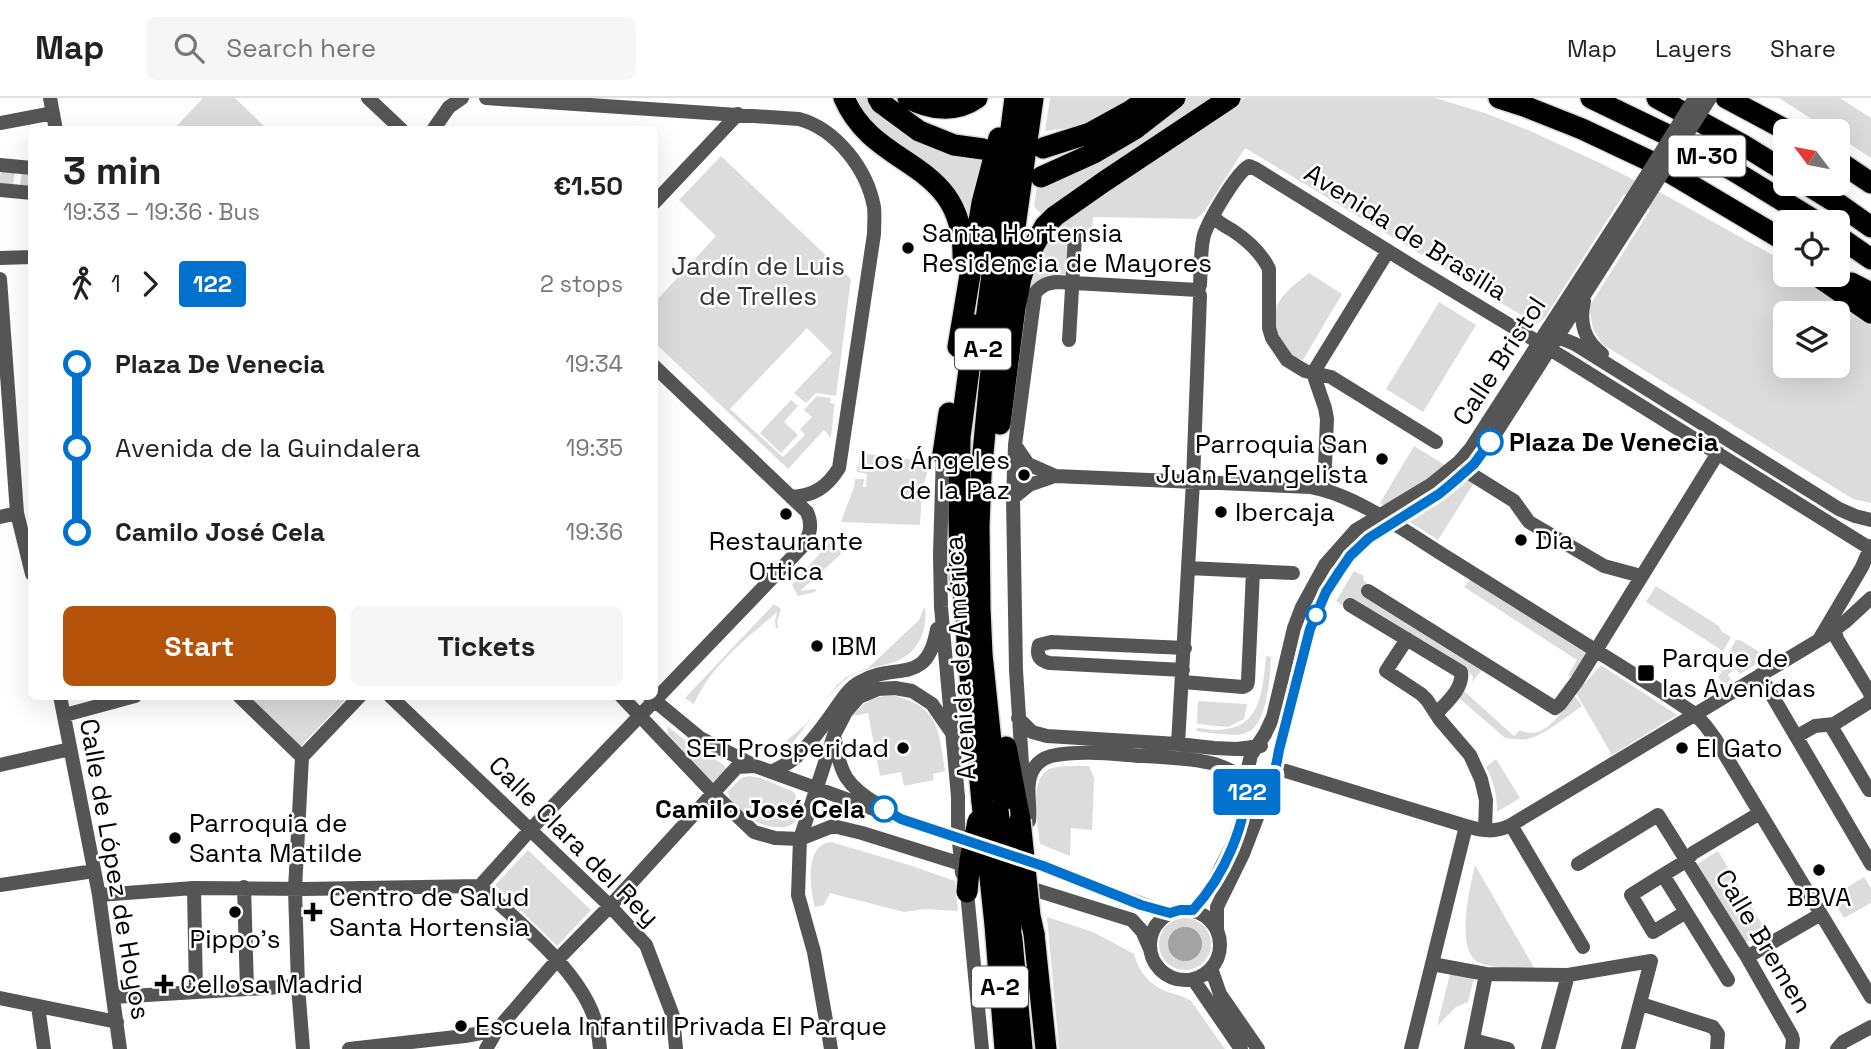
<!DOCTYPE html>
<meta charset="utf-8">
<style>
:root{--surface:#fff;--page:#f6f6f6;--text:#222;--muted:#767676;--line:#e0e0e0;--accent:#b45309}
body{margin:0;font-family:"Space Grotesk",sans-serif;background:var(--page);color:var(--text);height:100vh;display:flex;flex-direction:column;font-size:26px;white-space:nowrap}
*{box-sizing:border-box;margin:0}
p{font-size:23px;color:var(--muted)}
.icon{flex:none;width:38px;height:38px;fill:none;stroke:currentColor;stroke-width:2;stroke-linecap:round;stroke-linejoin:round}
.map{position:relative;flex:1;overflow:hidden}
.side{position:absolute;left:28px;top:28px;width:630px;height:574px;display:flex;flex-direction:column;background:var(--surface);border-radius:10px;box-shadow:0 7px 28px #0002}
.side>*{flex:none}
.badge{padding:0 14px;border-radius:5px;font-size:24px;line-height:46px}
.needle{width:46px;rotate:302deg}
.tools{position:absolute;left:1773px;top:21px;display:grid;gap:14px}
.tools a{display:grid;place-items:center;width:77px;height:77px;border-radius:10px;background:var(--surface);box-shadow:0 7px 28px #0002;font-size:35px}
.map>.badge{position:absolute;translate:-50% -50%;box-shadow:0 0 0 4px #fff}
.legs{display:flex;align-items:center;gap:10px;height:77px;padding:0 35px;font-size:23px}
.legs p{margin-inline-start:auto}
.summary{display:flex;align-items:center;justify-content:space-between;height:119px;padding:0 35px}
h1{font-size:38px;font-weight:800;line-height:52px}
.primary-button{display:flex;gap:14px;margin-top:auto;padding:14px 35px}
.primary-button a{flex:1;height:80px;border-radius:10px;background:var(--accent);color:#fff;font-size:28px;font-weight:800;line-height:80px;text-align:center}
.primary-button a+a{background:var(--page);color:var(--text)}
ul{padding:0 35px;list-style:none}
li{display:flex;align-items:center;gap:24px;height:84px;font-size:26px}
li i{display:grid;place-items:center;width:10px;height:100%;margin:0 9px;background:currentColor}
li i::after{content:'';width:18px;height:18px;margin:-9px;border:5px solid;border-radius:50%;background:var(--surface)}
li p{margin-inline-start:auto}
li:first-child i{background:linear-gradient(#0000 50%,currentColor 0)}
li:last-child i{background:linear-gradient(currentColor 50%,#0000 0)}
header{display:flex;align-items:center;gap:42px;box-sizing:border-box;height:98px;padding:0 35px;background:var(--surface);border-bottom:2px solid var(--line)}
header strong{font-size:33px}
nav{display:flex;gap:38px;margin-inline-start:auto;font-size:24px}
.search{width:490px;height:63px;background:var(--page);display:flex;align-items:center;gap:18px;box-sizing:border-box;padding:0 24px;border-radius:10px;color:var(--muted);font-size:26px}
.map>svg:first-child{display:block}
.green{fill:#dcdcdc;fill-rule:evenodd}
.water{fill:#a3a3a3}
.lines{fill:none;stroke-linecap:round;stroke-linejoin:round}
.minor-tunnel{stroke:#d9d9d9;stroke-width:14;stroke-dasharray:14 7;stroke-linecap:butt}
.highway-casing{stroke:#dbdbdb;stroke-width:24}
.minor{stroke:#555;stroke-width:14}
.highway{stroke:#000;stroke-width:21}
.highway-bridge-casing{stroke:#dbdbdb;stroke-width:24;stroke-linecap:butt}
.minor-bridge{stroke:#555;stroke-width:14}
.highway-bridge{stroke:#000;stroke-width:21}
.line-1-casing{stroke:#fff;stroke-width:16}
.line-1{stroke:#0072ce;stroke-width:10}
.poi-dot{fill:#000;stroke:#fff;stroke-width:2.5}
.stop-1-dot{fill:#fff;stroke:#0072ce;stroke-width:3.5}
.labels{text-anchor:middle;stroke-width:5;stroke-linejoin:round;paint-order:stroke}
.shield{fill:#fff;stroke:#4c4c4c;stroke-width:2}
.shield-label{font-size:24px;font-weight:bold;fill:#000}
.street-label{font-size:26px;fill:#000;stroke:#fff}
.poi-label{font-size:26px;fill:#000;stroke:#fff;text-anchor:start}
.park-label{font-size:26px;fill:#333;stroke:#fff}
.stop-label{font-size:26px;font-weight:bold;fill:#000;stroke:#fff;text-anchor:start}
</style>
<header>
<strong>Map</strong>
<div class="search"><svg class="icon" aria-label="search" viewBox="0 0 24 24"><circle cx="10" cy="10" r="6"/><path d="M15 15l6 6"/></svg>Search here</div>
<nav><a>Map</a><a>Layers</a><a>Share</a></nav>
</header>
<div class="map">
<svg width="1871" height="951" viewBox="0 0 1871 951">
<rect width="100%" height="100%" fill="#fff"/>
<path class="green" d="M203,0H235L267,31H174Z
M852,0H869L985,62L967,130L879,35Z
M1050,0H1139L1083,28L1045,33Z
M1188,0H1217L1044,119L1034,108L1037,88L1109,57Z
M1245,0H1435L1485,15L1528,32L1598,64L1665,97L1785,164V177H1806L1871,224V405L1853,401L1602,246L1593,231L1589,209L1650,112L1624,96L1545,219L1536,226L1245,50L1204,114L1196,121L1093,119L1092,137L1070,135L1068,176C1054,177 1041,180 1033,192L1029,191C1036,168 1043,148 1056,127ZM1785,215H1838V268H1785Z
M1779,0H1840L1871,20V60L1838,38V33H1830Z
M721,58L851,181L836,298L816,295L806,305L794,295L832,255L807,230L730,311L783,359L805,337L800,331L812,319L804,312L817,298L831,300L830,305L834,306L835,301L831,340L824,332L788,371L655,245V204L716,138L679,102Z
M1309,175L1342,196L1303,262L1294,260C1289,252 1278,242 1276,233C1268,205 1290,190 1309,175Z
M1439,204L1476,227L1423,314L1386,291Z
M791,302L798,308L784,324L798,337L781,355L760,335Z
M1414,348L1474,385L1438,442L1380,405Z
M860,355L930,364L922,393L920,427L841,424L854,389L855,381H864L863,389H866L867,376L857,374Z
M829,445L841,453L840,457L800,493L817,491L815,494L798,498L792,487Z
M1354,473L1364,478L1363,481L1365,484L1482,572L1472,584L1473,579L1471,576L1351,500L1345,509L1336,503Z
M1473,478L1591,552L1574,581L1568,577L1577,562L1464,489Z
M1656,488L1719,528L1721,533L1731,539L1723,553L1646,504Z
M774,506L781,511L777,524L778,529L776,531L775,523L777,514C746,541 710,568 694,606L685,600Z
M924,510H925C928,535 916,558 891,565C875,570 858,572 845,582C822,600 807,628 789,650L782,655L773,654L805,627L836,588L846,579L868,570L919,522Z
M1736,542H1740L1761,555V563L1740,576L1736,571L1728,576L1731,582L1723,587L1718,579L1728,564L1726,560Z
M1266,558L1271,559C1270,578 1268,621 1250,633C1242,638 1231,637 1222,636C1213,635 1203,635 1195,632L1198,630C1207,631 1217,633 1226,631C1262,627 1263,587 1266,558Z
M1601,567L1677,617L1612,657L1576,595Z
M1464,593L1514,638L1520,632C1544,645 1562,613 1574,597L1582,608C1570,616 1540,640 1527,641C1521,642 1512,641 1505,640L1459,600Z
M891,597C940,608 938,631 945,673L933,676L934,682L904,688L901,674L880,678L868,615L853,618C863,603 874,599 891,597Z
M249,599H348L300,649Z
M1198,603L1247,606L1244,621L1228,629L1197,626Z
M667,628L682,640L724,667L726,671L712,685L668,636Z
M1496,661L1520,700L1497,714C1497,697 1494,684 1486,669Z
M1089,668L1094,680L1092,732L1071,730L1070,758L1040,746C1038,727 1028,682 1049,671C1057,667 1079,668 1089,668Z
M749,678L761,680L794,694C819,751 736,730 728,694L741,680Z
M831,744L909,767L955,783L958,813L925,811L904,814L830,795L824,807L815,809C810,792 804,746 831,744Z
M528,752L591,812L557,848L495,787Z
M1718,753L1766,833L1745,845L1697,766Z
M1475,767L1535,871C1520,870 1488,871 1476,863C1456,848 1470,788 1475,767Z
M1864,779L1871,790V805L1844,820L1831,799Z
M1047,819L1093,834L1134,856C1139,875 1151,889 1171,895C1179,897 1185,899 1191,903L1225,951H1059Z
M1159 846a26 26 0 1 1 52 0a26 26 0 1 1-52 0Z
M1450,876L1474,880L1468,904L1456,909L1437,928Z"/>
<path class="water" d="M1168 846a17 17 0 1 1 34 0a17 17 0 1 1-34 0Z"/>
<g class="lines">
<path class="minor-tunnel" d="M0,79L32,83"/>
<defs>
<path id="highway" d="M844,0C876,75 967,59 963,165
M878,0L881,5L919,33L954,47L983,51
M908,0C930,12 956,15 977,0
M1499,0L1524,8L1582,31L1652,64L1785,143
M1591,0L1676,41L1734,73L1817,124
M1657,0L1743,47L1785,73
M1726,0L1788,33
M1043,50L1090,35L1130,13L1149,0
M1838,63L1871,85
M1041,79L1094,55L1135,31L1175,0
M1806,86L1840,107L1871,129
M1838,138L1871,161
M1816,177L1871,215
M1851,185L1871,195
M983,245L1015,0
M958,249L982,105L999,40
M1000,326L1015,210L1021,180L1028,158L1045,128L1055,118L1105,83L1230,0
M943,356L949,315
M965,504L960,480L959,419L960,339L975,227
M966,511L967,546L982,704
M1006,649L1020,722
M998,712L982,556L980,511L979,428L981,376L990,281L995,244L1003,215L1033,0
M995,827L1005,951
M1011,831L1022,951
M1034,836L1046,951"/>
</defs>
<use href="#highway" class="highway-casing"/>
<path class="minor" d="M50,0L56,32
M368,0L402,32
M486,0L799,21C836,31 867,71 874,109C875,118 874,127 874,136L839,370C827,389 814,398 791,399
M0,25L53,15
M433,32L449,9L462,0
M0,67L32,70
M0,92L32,95
M654,105L738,16
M1213,118C1218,125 1225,128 1232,132C1247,142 1261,154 1269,171V230L1272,240L1287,262L1305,273L1331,279L1436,344
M0,160L32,159
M0,181L17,415L32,476
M1584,203C1579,225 1584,242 1602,256
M1550,239H1558L1575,246L1839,411L1855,418L1871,422
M1069,242L1075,139
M1313,275L1388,153
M1313,275L1325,310L1327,321L1324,391
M1015,347L1028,366L1055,378
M943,356L940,456L941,509L958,699
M1468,371L1471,376L1514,403L1529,424L1604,468L1641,478
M1013,400L1029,387L1055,378L1311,389C1357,397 1412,438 1453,463C1522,507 1592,550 1662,594L1695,616L1705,627L1716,642L1871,899
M0,419L17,415
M1188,470L1293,475
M1368,493L1555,610L1560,606L1577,583L1718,355
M1350,507L1461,574C1464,590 1446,605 1436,616
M1820,540L1862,469L1871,448
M1407,541L1386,573L1421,596L1427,602L1440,622L1470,657L1481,681L1486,702L1485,732
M1183,572L1050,565C1039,563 1036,557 1039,547L1051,544L1185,550
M1760,577L1871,766
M1183,584L1243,589L1247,587L1248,583L1253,473
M60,598L99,797L120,951
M239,598L302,659L295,791L298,888L303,951
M390,598L610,808L646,847L673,918L676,951
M621,598L714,696L754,734L775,740L800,741L833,728L862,735L971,769
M649,598L700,640L755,668L901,721L967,743
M65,617L135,598
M1018,620L1032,634L1047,638L1178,646L1214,650L1237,651L1261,648
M1831,628L1869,692
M1795,637H1799L1815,628L1834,626L1868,605L1871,601L1870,595L1837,541L1835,532
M835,642C840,676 847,688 877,706
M1178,646L1193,383L1200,198L1198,192L1200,187C1201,171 1200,152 1204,137C1209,122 1236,75 1249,68L1256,71L1422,174L1566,261L1871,451
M302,659L360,598
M0,667L70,651
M1276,670L1466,728C1483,733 1495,735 1511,727L1829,536L1845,524L1871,500
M773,673C781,669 790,665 796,659C809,647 821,631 831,617C840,605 847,591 860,584C896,563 927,589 937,531
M1024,697L1016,572L1013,400L1015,347L1035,195C1042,187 1047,185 1057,184L1198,192
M1029,723C1031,706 1024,685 1034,670C1038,664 1044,660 1051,658C1081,652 1112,656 1142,658C1165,659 1189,660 1211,665C1231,669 1251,689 1271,680
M1511,727L1583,849
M1019,760C1070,777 1119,800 1170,815
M1578,766L1658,717L1747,859L1792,938L1793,942L1792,951
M1663,777L1686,763L1693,755L1760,715
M0,787L94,773
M480,788C518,824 577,870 594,919C597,929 599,940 600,951
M1023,788L1132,822L1142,833L1150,851
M244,789L247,891
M194,790L196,894
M967,794L982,951
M99,797L194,790L304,791L480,788L530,732L802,449C810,437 813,428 807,414L654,268
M1193,812L1209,793L1233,746L1246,707L1248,670L1251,657L1265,636L1273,619L1294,530L1302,509L1325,467L1356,432L1432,386L1459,364L1471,350L1630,104
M1150 847a35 35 0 1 1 70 0a35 35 0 1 1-70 0Z
M1686,814L1653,834L1631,797L1663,777L1728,882
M1217,831V809L1243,756L1276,670L1279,651L1310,531L1326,494L1339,474L1350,458L1369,440L1439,396L1450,387L1474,366L1490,344L1640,110
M1747,859L1821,816
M1432,866L1486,876L1568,877L1651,863L1628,951
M1211,870L1220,896L1258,951
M1193,881L1241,951
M113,899L298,888
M0,900L117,924
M1641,906L1713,929L1718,936L1717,951
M38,908L44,951
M1473,942L1508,951
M349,951L465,938L497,932
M486,951L497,932L557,862L610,808L737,669L754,668
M831,951L814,854L798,797L800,741L834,637L846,614L859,599L878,591L895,590L912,593L932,606L952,635
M1411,951L1466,728
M1471,951L1486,876
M1548,951L1568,877
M1837,951L1843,944L1871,929"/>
<use href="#highway" class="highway"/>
<defs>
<path id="highway-bridge" d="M982,704L995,827
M998,712L1011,831
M1020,722L1030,818L1034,836
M967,794L970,762L978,723"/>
</defs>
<use href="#highway-bridge" class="highway-bridge-casing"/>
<path class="minor-bridge" d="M1630,104L1695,0
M1640,110L1710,0
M958,699V733L962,775"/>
<use href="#highway-bridge" class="highway-bridge"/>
</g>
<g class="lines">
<defs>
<path id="line-1" d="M884,711L901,721L1043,768L1141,807L1170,815L1180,812H1193C1224,778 1247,727 1247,680C1275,690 1275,673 1279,652L1310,531L1326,494L1339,474L1350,458L1369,440L1439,396L1450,387L1474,366L1490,344"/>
</defs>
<use href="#line-1" class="line-1-casing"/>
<use href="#line-1" class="line-1"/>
</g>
<g class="poi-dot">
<circle cx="908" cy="150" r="7"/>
<circle cx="1382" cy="361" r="7"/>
<circle cx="1024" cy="377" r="7"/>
<circle cx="1221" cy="414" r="7"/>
<circle cx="786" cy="416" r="7"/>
<circle cx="1521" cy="442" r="7"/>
<circle cx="817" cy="548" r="7"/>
<rect x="1637" y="566" width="18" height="18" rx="3.5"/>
<circle cx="903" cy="650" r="7"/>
<circle cx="1682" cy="650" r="7"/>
<circle cx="175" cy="740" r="7"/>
<circle cx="1819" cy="772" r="7"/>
<circle cx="235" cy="814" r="7"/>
<path d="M309.5 803.5h7v7h7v7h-7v7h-7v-7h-7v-7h7z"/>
<path d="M160.5 875.5h7v7h7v7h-7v7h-7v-7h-7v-7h7z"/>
<circle cx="461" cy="928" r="7"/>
</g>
<g class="stop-1-dot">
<circle cx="1490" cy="344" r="12"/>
<circle cx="1316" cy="517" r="9"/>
<circle cx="884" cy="711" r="12"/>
</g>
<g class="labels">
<g class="shield">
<rect x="1668.5" y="37.5" width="77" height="41" rx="5"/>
<rect x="955" y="230.5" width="56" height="41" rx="5"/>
<rect x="972" y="868.5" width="56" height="41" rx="5"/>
</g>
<g class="shield-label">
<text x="1707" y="66">M-30</text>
<text x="983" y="259">A-2</text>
<text x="1000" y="897">A-2</text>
</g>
<g class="street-label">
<text transform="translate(1406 134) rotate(32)" y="9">Avenida de Brasilia</text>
<text transform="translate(1499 263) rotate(-57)" y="9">Calle Bristol</text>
<text transform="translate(960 560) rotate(-93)" y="9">Avenida de América</text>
<text transform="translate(574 743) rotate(45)" y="9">Calle Clara del Rey</text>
<text transform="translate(115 771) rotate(80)" y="9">Calle de López de Hoyos</text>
<text transform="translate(1764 843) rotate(59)" y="9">Calle Bremen</text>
</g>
<g class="poi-label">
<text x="922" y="144">Santa Hortensia<tspan x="922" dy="30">Residencia de Mayores</tspan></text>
<text x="1368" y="355" text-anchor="end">Parroquia San<tspan x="1368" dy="30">Juan Evangelista</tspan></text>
<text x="1010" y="371" text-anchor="end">Los Ángeles<tspan x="1010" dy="30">de la Paz</tspan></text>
<text x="1235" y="423">Ibercaja</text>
<text x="1535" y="451">Dia</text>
<text x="786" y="452" text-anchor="middle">Restaurante<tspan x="786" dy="30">Ottica</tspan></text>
<text x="831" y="557">IBM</text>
<text x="1662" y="569">Parque de<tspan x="1662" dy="30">las Avenidas</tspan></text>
<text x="889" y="659" text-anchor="end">SET Prosperidad</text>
<text x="1696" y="659">El Gato</text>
<text x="189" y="734">Parroquia de<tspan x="189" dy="30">Santa Matilde</tspan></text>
<text x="329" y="808">Centro de Salud<tspan x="329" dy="30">Santa Hortensia</tspan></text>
<text x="1819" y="808" text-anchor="middle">BBVA</text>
<text x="235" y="850" text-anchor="middle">Pippo's</text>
<text x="180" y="895">Cellosa Madrid</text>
<text x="475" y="937">Escuela Infantil Privada El Parque</text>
</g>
<g class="park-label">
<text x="758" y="177">Jardín de Luis<tspan x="758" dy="30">de Trelles</tspan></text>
</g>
<g class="stop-label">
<text x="1509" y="353">Plaza De Venecia</text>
<text x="865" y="720" text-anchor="end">Camilo José Cela</text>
</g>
</g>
</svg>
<div class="tools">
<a><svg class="needle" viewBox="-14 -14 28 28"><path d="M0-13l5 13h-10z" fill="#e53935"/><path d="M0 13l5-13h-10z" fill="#767676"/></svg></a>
<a><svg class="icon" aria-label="locate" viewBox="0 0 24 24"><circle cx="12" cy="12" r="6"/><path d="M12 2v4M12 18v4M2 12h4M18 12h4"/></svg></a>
<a><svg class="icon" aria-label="layers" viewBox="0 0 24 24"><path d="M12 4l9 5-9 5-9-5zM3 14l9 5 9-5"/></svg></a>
</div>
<b class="badge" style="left:1247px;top:694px;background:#0072ce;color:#fff">122</b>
<section class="side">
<div class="summary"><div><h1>3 min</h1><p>19:33 – 19:36 · Bus</p></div><b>€1.50</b></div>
<div class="legs"><svg class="icon" aria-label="walk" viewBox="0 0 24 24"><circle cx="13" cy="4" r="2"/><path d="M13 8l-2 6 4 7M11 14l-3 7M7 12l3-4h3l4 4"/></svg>1<svg class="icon" aria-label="forward" viewBox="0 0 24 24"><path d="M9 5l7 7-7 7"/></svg><b class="badge" style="background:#0072ce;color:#fff">122</b><p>2 stops</p></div>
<ul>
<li><i style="color:#0072ce"></i><b>Plaza De Venecia</b><p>19:34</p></li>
<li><i style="color:#0072ce"></i><span>Avenida de la Guindalera</span><p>19:35</p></li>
<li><i style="color:#0072ce"></i><b>Camilo José Cela</b><p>19:36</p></li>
</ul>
<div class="primary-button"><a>Start</a><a>Tickets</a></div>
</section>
</div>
